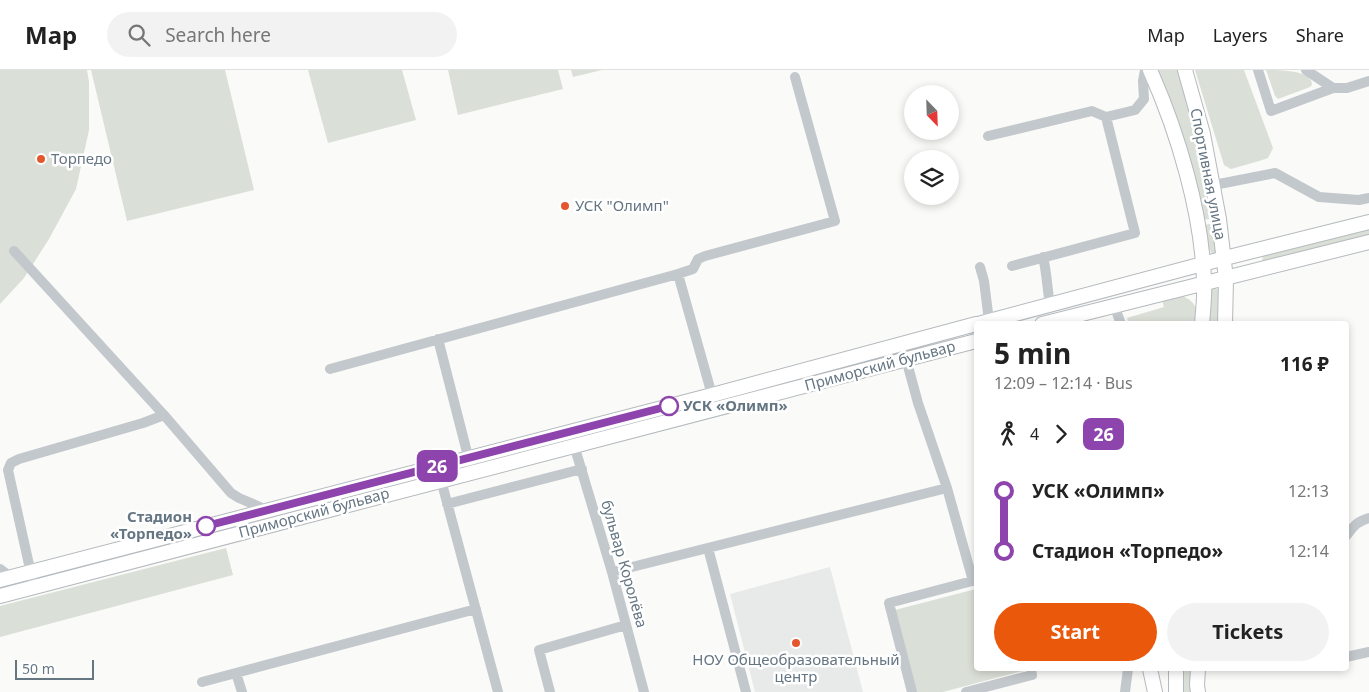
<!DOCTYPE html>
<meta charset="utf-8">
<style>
:root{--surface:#fff;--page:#f2f2f2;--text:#222;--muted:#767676;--line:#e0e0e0;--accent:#ea580c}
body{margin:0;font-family:"Noto Sans",sans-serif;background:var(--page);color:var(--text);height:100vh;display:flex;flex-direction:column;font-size:19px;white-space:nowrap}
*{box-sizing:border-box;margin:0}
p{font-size:16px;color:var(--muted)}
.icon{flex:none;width:28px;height:28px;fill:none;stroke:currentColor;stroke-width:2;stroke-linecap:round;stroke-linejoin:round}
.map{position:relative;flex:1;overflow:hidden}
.drawer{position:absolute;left:974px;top:251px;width:375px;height:350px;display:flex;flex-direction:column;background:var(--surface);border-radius:5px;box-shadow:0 2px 8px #0003}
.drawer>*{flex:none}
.badge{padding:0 10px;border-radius:8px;font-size:18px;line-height:32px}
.needle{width:32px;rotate:157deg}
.buttons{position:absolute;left:904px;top:15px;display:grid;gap:10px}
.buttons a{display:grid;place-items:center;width:55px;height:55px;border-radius:50%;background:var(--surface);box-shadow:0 2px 8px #0003;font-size:25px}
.scale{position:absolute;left:15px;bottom:12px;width:79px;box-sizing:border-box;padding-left:5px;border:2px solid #657683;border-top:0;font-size:14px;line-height:18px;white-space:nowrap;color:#657683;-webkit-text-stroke:4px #fff;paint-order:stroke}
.map>.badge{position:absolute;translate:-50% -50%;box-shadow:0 0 0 2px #fff}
.legs{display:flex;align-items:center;gap:8px;height:55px;padding:0 20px;font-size:16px}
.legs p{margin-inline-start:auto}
.head{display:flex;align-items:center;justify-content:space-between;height:85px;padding:0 20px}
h1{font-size:28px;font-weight:700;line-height:38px}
.cta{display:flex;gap:10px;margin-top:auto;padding:10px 20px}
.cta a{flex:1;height:58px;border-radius:30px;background:var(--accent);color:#fff;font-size:20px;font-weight:700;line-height:58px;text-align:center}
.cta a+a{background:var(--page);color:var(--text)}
ul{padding:0 20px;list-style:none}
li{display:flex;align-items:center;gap:18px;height:60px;font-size:19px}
li i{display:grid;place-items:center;width:8px;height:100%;margin:0 6px;background:currentColor}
li i::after{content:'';width:12px;height:12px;margin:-6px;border:4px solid;border-radius:50%;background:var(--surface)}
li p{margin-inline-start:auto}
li:first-child i{background:linear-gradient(#0000 50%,currentColor 0)}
li:last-child i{background:linear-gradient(currentColor 50%,#0000 0)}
header{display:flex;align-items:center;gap:30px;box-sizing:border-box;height:70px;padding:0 25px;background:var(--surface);border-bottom:1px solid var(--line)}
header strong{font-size:24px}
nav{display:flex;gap:28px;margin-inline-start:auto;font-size:18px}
.search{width:350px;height:45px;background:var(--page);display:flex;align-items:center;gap:12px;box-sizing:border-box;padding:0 18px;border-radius:28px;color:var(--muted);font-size:19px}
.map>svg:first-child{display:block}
.built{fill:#e8e9e9}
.green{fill:#dadfd7}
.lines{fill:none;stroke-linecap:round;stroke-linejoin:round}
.major-casing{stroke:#b5babe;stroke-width:16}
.minor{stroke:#c3c8cc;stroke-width:10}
.major{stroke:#fff;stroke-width:14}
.line-1-casing{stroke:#fff;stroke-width:11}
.line-1{stroke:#8e44ad;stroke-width:8}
.poi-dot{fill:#e4572e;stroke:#fff;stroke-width:2}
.stop-1-dot{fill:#fff;stroke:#8e44ad;stroke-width:2.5}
.labels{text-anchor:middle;stroke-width:5;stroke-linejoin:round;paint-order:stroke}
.poi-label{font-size:15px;fill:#657683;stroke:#fff;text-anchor:start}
.street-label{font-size:15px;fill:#657683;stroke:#fff}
.stop-label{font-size:15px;font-weight:bold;fill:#657683;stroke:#fff;text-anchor:start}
</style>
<header>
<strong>Map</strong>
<div class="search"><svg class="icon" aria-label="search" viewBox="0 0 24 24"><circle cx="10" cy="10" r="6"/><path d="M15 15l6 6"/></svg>Search here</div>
<nav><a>Map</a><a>Layers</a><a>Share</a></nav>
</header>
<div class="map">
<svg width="1369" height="622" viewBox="0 0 1369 622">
<rect width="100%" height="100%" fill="#fafaf8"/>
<path class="built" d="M830,497L863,622H755L730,524Z"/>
<path class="green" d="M0,0H87L89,12V60L76,119L49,169L24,208L0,234Z
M91,0H225L254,120L127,151Z
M308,0H402L416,50L328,73Z
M448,0H558L563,19L458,45Z
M571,0H602L573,7Z
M1158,0H1178L1199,77L1214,148L1203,150C1190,100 1178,49 1158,0Z
M1195,0H1244L1273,78L1268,88L1259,91L1231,99L1224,95Z
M1266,0C1279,0 1313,0 1312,15L1310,17L1278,29L1275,26Z
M1215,153L1217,180L1216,183L1212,184L1208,177L1204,155Z
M1369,158V167L1264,193L1262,191L1263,186L1265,185Z
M1215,218L1218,220L1219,223L1218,254H1208L1210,223L1211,220Z
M1182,226C1196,231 1198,240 1197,254H1133L1128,251L1127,248L1164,237L1162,230L1175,227Z
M226,478L233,505L0,567V536Z
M976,519V599H1021L1022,601L943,622H916L895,540Z
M1182,599H1192L1191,622H1181Z"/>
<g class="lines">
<defs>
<path id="major" d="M1150,0C1178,63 1202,143 1204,211C1205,225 1203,240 1202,254
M1185,0L1203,64L1219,149L1226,209L1225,254
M978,254L1225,188L1369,152
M1042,254C1151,226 1260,200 1369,172
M0,510L712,325L976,254
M0,526L976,271
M1150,599L1155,622
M1176,599V622
M1198,622L1197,615L1198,599"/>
</defs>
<use href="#major" class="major-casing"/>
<path class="minor" d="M1258,0L1271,41L1333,18
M1306,0L1333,18H1347L1369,11
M988,66L1092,41L1106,47
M1214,115L1275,103L1319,127L1359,130L1369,128
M14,181L164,345L231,423L239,428L267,440
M1043,187C1047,203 1047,219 1050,234
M1012,196L1135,163L1106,47L1135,40L1144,29L1143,11L1145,0
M980,197L984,211L989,251
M678,204L712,325
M1114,235L1121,254
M438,269L470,394
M906,289L918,333L947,418L973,511
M330,299L678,204L693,199L698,189L705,186L835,151L795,7
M574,375L612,502L644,622
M441,410L498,622
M447,434L582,399
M1346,466C1354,456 1356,452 1369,448
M708,478L746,622
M0,499L11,507
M612,502L947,418
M32,508L8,400L11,393L19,389L143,353L164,345
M1346,587L1369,582
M236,603L242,622
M202,612L476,539
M550,622L539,580L626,555
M912,622L889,533L976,510
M966,622L1032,605L1031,599
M1125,622L1128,599"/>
<use href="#major" class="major"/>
</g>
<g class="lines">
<defs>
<path id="line-1" d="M206,456L669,336"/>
</defs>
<use href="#line-1" class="line-1-casing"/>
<use href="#line-1" class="line-1"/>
</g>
<g class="poi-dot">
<circle cx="41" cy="89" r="5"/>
<circle cx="565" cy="136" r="5"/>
<circle cx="796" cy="573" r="5"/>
</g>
<g class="stop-1-dot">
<circle cx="669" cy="336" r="9"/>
<circle cx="206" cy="456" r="9"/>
</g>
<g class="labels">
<g class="poi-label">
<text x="51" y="94">Торпедо</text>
<text x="575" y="141">УСК "Олимп"</text>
<text x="796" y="595" text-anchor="middle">НОУ Общеобразовательный<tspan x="796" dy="17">центр</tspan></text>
</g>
<g class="street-label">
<text transform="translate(1208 104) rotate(79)" y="5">Спортивная улица</text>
<text transform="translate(880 296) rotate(-15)" y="5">Приморский бульвар</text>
<text transform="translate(314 443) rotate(-15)" y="5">Приморский бульвар</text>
<text transform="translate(624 494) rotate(74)" y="5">бульвар Королёва</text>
</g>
<g class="stop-label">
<text x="683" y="341">УСК «Олимп»</text>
<text x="192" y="452" text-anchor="end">Стадион<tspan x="192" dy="17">«Торпедо»</tspan></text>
</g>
</g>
</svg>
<div class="buttons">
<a><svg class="needle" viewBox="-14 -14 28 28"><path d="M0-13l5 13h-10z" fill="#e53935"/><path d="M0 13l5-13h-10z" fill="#767676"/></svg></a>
<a><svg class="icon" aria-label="layers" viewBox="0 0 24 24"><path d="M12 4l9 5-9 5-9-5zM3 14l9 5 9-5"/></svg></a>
</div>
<div class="scale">50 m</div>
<b class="badge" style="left:437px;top:396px;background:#8e44ad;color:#fff">26</b>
<section class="drawer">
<div class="head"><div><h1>5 min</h1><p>12:09 – 12:14 · Bus</p></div><b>116 ₽</b></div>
<div class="legs"><svg class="icon" aria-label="walk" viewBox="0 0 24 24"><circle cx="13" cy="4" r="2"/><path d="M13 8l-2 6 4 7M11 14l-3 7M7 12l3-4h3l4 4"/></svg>4<svg class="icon" aria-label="forward" viewBox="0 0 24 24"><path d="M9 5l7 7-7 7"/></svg><b class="badge" style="background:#8e44ad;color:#fff">26</b></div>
<ul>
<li><i style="color:#8e44ad"></i><b>УСК «Олимп»</b><p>12:13</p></li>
<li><i style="color:#8e44ad"></i><b>Стадион «Торпедо»</b><p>12:14</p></li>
</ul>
<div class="cta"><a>Start</a><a>Tickets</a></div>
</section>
</div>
